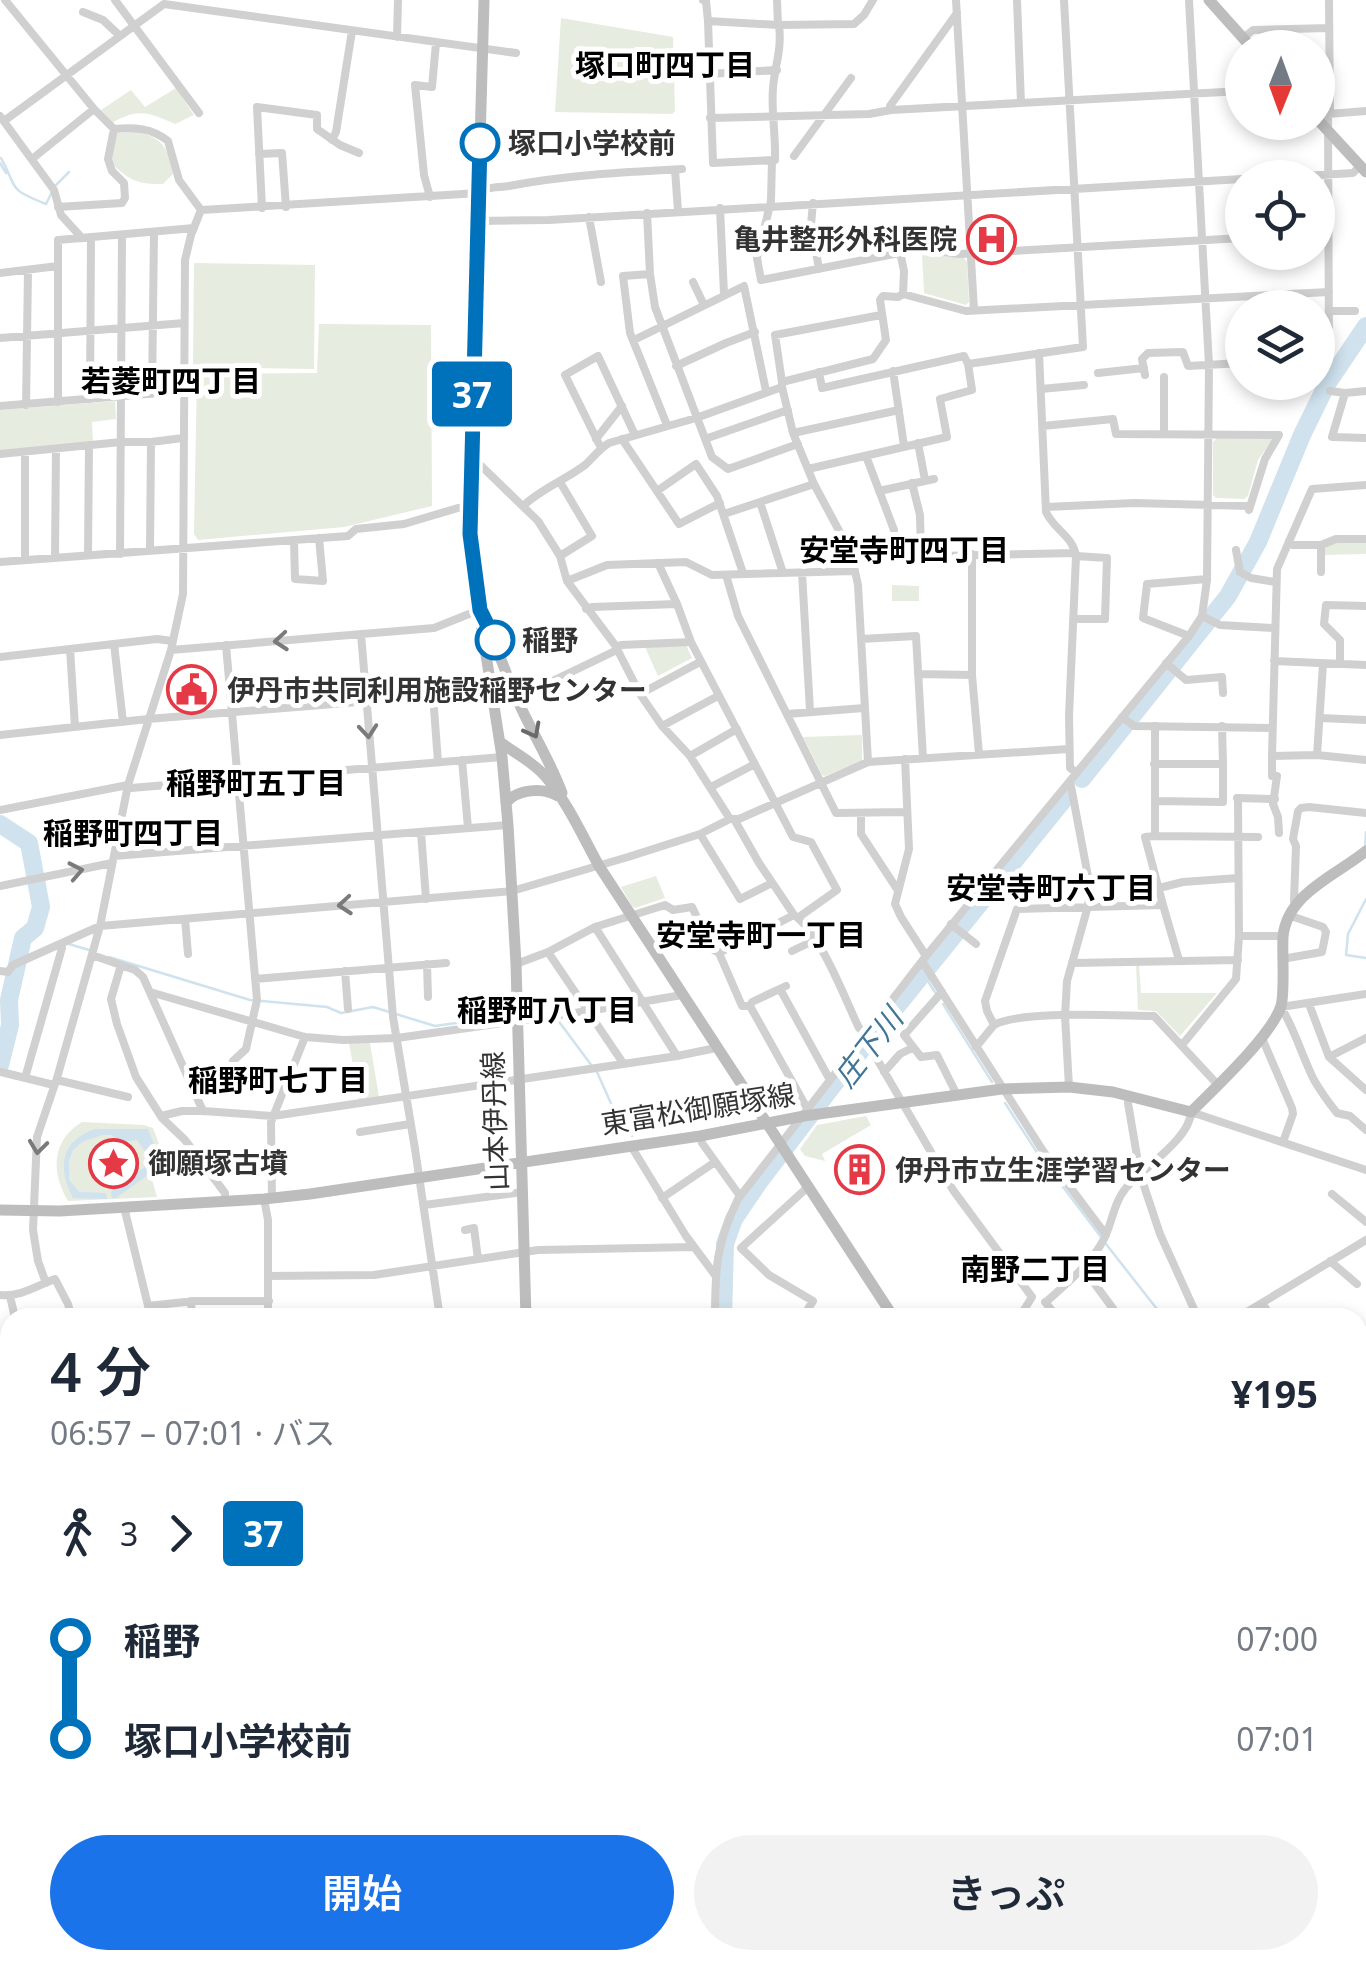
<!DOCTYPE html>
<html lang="ja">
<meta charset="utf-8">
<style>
:root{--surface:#fff;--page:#f2f2f3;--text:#1f2937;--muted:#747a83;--accent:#1a73e8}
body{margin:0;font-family:"Noto Sans","Noto Sans JP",sans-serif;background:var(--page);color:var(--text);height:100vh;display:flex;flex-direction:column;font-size:38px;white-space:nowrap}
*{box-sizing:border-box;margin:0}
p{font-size:32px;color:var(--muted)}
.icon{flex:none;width:55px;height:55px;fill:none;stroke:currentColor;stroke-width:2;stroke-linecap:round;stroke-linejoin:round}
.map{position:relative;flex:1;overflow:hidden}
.sheet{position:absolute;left:0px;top:1308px;width:1368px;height:662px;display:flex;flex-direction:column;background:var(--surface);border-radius:30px 30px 0 0;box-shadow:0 5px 15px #0003}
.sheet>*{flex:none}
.badge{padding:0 20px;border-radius:8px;font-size:35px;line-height:65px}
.needle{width:65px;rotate:181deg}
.controls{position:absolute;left:1225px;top:30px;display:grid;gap:20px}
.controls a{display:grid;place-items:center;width:110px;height:110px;border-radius:50%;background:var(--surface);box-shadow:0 5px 15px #0003;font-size:50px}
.map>.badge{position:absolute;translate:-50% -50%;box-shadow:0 0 0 5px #fff}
.legs{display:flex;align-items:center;gap:15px;height:110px;padding:0 50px;font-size:32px}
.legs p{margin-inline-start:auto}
.head{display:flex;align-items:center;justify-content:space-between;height:170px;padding:0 50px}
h1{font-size:55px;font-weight:600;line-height:75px}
.action{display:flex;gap:20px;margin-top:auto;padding:20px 50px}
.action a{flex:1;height:115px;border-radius:60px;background:var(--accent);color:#fff;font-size:40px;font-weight:600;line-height:115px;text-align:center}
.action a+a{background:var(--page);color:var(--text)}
ul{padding:0 50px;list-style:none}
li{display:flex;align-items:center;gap:35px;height:100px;font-size:38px}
li i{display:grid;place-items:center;width:15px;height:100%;margin:0 12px;background:currentColor}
li i::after{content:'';width:25px;height:25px;margin:-12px;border:8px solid;border-radius:50%;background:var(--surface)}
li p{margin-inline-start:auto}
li:first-child i{background:linear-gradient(#0000 50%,currentColor 0)}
li:last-child i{background:linear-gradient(currentColor 50%,#0000 0)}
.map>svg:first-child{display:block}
.green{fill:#e6ecdf}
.water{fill:#cfe2ee}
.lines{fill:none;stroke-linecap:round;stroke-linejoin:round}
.stream{stroke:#cfe2ee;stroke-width:2.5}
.river{stroke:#cfe2ee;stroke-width:18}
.street{stroke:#d0d0d0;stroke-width:8}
.secondary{stroke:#bdbdbd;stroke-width:11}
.rail{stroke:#888;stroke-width:2.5;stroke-dasharray:10 8;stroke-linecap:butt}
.oneway{stroke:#7a7a7a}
.oneway2{stroke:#6a6a6a}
.line-1-casing{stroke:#fff;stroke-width:22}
.line-1{stroke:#0072bc;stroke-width:15}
.stop-1-dot{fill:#fff;stroke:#0072bc;stroke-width:5}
.labels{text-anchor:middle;stroke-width:10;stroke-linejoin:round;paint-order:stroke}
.stop-label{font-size:28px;font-weight:bold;fill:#333;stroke:#fff;text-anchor:start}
.poi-label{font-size:28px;font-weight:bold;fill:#333;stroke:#fff;text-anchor:start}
.street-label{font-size:28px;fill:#333;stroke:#fff}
.neighbourhood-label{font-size:30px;font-weight:bold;fill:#000;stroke:#fff}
.water-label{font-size:30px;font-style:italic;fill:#3f7597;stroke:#fff}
</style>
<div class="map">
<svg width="1366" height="1969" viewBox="0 0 1366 1969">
<rect width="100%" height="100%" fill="#fff"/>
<path class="green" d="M561,18L673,37L675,111L672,114L555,112Z
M176,88L194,115L175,124C148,112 138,108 112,123L101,110L131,90L145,107Z
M136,132C163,137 168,148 173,174L163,184C140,185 127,180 112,163L113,147L117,133Z
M922,254L964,258L967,262L969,302L966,305L924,293Z
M194,263L315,265L314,369L193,367Z
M319,324L431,325L432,506L344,527L198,540L194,534L197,374L317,373Z
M115,401L116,419L92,422L93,443L0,452V410Z
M1217,438L1273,439L1258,460L1248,496L1244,499L1216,498L1213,495V442Z
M1354,541L1366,543V554L1323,555L1326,546L1336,542Z
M892,585L919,586V601H892Z
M686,645L692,658L658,676L645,647Z
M862,735V761L825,776L822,775L803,737Z
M656,876L665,898L635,908L632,906L621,887Z
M1136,964H1139L1141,993H1217L1180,1036L1156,1011L1138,1010Z
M349,1043H370L379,1097L359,1100Z
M866,1116L871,1125L822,1154L825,1161L805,1156L800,1149L817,1125Z
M82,1122L144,1125L153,1128L167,1165L151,1176L157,1197L68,1201C51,1172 51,1141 82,1122Z"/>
<path class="water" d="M95,1129H148L162,1165L116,1198H112L111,1192L146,1166L148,1156L137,1140L122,1142L111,1135H102L82,1142L73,1150L69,1160V1180L79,1192L106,1193L107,1199L73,1198C58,1168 59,1142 95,1129Z"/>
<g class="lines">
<path class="stream" d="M1,158C19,190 6,188 46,204L52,192
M0,163L6,173
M56,185L69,172
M1365,328L1366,329
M1365,849L1366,832
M1366,899L1348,934L1346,955L1366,958
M69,944L89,950
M109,957L250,1000L327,1007L341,1013L373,1007L435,1026L505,1016
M923,973L936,994
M943,1004L992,1082
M532,1021V1023L557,1019L592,1066
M597,1072L617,1117L632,1136
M1005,1103L1038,1154L1101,1237
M1106,1244L1164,1318
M1358,1599L1366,1612
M1358,1719L1366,1727
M819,1960L826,1969"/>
<path class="river" d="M1082,779L1228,596L1258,542L1302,435L1327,384L1366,326
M0,824L29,843L41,907L35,928L23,938L9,1000L10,1025L0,1065
M723,1318L725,1244L734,1219L759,1182L834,1084L1065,798
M0,1898L10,1913
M41,1960L47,1969
M732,1969V1960"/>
<path class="street" d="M5,0L94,109L114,129C134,127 152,128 168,141L179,180L201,210
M115,0L199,113
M703,0L706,1L708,21L713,163L775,160C776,136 771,111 773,88C775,64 782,51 779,25
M777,0L778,25
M956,0L974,310
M1017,0L1021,103
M1329,0L1330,113
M83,12L103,20L120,36
M708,21L778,25L854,24L864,15L873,0
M397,37L398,0
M1243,38L1253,30L1329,28
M708,74L777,70
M891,110L890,106L957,13
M0,116L54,190L61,215L82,238
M710,118L869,114L891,110L1242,91
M4,121L164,4L516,53
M332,140L336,132L352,31
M259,154L282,153L286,207
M794,156L851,78
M32,159L94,109
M772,160L771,201L757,258L761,280L899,253C918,246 940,252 960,254L1242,238
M675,170L678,211
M1270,178L1353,173L1360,166
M430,197L424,175L415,85L432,87L436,43
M813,203L811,224L819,269
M58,207L122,203L125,198L124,183L112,171L108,159L114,129
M262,208L257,107L317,115V129L340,145L359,153
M720,208L724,294
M201,210L479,193C489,186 497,188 509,186C565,175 625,172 682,169
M647,213L650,274L655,307L712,457L728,469L798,444
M589,217L601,282
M478,221L549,220L1242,179
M900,252L904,271L903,294L966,311L1329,292
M0,273L58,266
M650,274L623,276L630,333L667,425
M693,282L704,305
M1329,311H1355
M0,338L184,323
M634,340L744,286L766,391
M1039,353L1046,512C1054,530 1073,536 1076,556L1069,716L1070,768L1077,773
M1318,359L1329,358L1328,114L1366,111
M968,364L1083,347L1064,0
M676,366L726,343L755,332
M893,371L904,446
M1098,373L1144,368
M1145,375L1142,359L1148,353L1183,352L1188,366L1242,363
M782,382L775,335L881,315
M782,387L793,433L814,484L851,553L858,585L868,762
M1041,389L1084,385
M1330,391L1345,393L1332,437L1366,438
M1345,393L1366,391
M152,394L154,233
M90,399L91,238
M58,402V240L194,228
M26,405L28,270
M0,406L184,391
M1043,426L1113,419L1116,434L1279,435L1265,459L1249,510
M793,433L899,410
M1164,434V377
M596,439L622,406
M622,439L679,524L720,503
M705,439L788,410
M918,443L925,480
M601,448L565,375L598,356L635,435
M0,454L121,442H151L183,438
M471,456L538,521L560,556L567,581L615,645L640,694L662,726L690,756L730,819
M866,456L894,530
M808,469L947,437L940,399L972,390L968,364L964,356L822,388L819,372
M560,482L592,536L560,556
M912,483L920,515L921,556
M657,491L696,464L717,496L743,573
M879,491L934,479
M760,502L783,573
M523,506C541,489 565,480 585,465C594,457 599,449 609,443L696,418L782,387V382L873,359L886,340L880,300L883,296L898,297L903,294
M1046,507L1134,503L1250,506
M724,514L814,484
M294,540L295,579L323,581L319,538
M1289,541L1293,545H1321L1336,539H1366
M150,550L151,442
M1236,550L1240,572L1251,578L1275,582
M88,554L89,445
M120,554L122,236
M972,554V675L979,754
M55,557L56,449
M852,558L1075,553
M25,560V452
M0,562L348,536L356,529L404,524L458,508H469
M658,563L677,604L691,642L793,837L811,842L837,890L799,917
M1321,572V545
M802,573L810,711
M726,575L738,616L836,813L906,812
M567,581L607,565L686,562L712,575L854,571
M586,609L592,607L677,604
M1202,616L1220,625L1274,628
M1073,619H1105L1107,558L1076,556
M361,634L393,1017L415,1149L440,1318
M1189,636L1143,618L1147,584L1207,579
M861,639L916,636L923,758
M114,644L123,722
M226,645L257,1000L246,1049L233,1061
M616,648L621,645L691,642
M70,649L75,727
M171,650L434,628L479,610
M0,657L157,639L172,641
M1274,661L1366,665
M1166,663L1186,680L1222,677L1223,693
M1340,663V640L1324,624L1326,605L1366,606
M918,674L972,675
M640,694L700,662
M433,695L438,762
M517,698L617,650
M787,714L864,708
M1122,717L1134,726L1272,728
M1320,718L1366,720
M662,726L718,696
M1222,726L1223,764
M0,735L148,719L493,691
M1317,755L1323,664
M690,756L737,729
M1272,756L1317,755L1366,760
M905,759L909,849L895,904L901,917L926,956
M462,760L468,828
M1154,764H1223V802L1155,801
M711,787L755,764
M1237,798L1275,799
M0,810L128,785L131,788L502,757
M861,814V834L897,889
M734,819L759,863L794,915C821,934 844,997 859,1028L866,1033
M421,832L426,899
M1279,833L1278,817L1273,804L1277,776H1272V756L1277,569L1312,489L1366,485
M700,834L740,899L772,883
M1155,836L1258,837
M114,856L508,825
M0,886L112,863
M1159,888L1183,882L1238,878
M1163,905L1179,960
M1296,905L1294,901L1296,846L1293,839L1298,811L1301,808L1309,807L1366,813
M794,915L719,953L742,1006H750L808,1110
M185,919L188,954
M951,924L976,944
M595,927L677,1056
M1239,936H1284
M792,951L815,940
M92,955L135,970L143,977L203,1111
M1282,959L1322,952L1326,932L1323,927L1291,916
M922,961L1043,1151L1106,1235
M1072,963L1238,960
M427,964L428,997
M516,964L548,952
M121,965L111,999L117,1024L136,1077L162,1118L185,1140L225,1193V1201
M0,971L8,972L13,965L100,926L512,891L628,857L700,834L730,819H739L868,762L1069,749
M345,971L348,1009
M255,979L446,963
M780,989L830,1080
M150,992L305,1037L343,1040L397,1038L588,1011L682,995
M942,992L904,1035L921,1057L937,1055L957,1095
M1366,994L1281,1007C1295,1030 1302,1056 1314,1080C1321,1092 1329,1103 1337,1113L1350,1116L1366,1130
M1309,1004L1329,1057L1366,1090
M750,1006L752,1002L786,986
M994,1025C1020,1010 1120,1016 1154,1016L1218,1085
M1262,1038L1292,1108L1293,1114L1283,1142
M1182,1045L1236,979L1239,936L1238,798
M870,1047L953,1190L1032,1297L1019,1318
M976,1047L994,1025L987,1011L985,1001L1017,909L1163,905L1145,837L1155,836V726
M1329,1057L1366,1038
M623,1063L548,952L595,927L665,905L673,910L692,907L712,949L719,953
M1,1072L54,1085
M884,1072L900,1054L912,1048
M25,1078L62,948L60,944
M57,1080L128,1097
M1069,1087L1065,1016L1067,981L1088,906L1090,887L1070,781
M1129,1095L1128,1103L1140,1174L1160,1234L1198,1318
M161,1116L182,1111H203L273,1116L677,1056L716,1048
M360,1132L410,1124
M700,1136L702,1143L740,1196
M631,1146L686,1236L715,1275
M1332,1194L1366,1222
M272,1198L271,1122L305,1037
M662,1198L715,1162
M264,1199L268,1220V1318
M424,1205L523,1192
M124,1207L151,1318
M465,1230L474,1228L478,1259
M1330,1261L1357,1284
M1083,1268L1120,1318
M269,1276L374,1275L538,1250L694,1247
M46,1283L38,1261L33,1230L37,1137L57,1078L100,926L128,785L171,650L183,594L185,260L191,235L201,210
M0,1295C21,1297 36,1286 55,1279L68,1304L72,1318
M10,1296L15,1318
M191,1301L192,1318
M1045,1302L1058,1318
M1046,1302C1067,1283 1091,1264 1104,1239C1112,1223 1114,1202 1126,1188C1143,1168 1190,1139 1191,1112L1366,1170
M1262,1303L1272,1318
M148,1306L194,1301H269
M268,1312H293
M715,1318C715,1269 716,1244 738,1199L926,956L1189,636L1202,616L1207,580L1209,365L1189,0
M795,1318L806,1312L813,1301L769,1275L741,1248L809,1186
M1237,1318L1366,1240
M1358,1364H1366
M1358,1379L1363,1442
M0,1405L10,1407
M0,1431L10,1434
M1358,1565L1366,1539
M0,1575H10
M1358,1589L1366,1605
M1358,1621H1366
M0,1680L10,1684
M1358,1789L1366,1783
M1358,1853L1366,1852
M1358,1874L1366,1873
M0,1889L10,1904
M1358,1917L1366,1916
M1358,1938L1366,1937
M47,1960L53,1969
M82,1960V1969
M726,1960V1969
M815,1960L820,1969
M955,1960L961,1969
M1125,1960L1131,1969
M1182,1960L1186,1969
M1225,1960L1229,1969
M229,1969L685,1960
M999,1969L1012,1960
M1082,1969L1096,1960
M1145,1969L1158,1960"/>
<path class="secondary" d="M484,0L469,533L471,559L502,757L508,825L516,964L526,1318
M1209,0L1252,48
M1318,120L1366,172
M484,619C497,645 505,673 517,699C531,731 550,760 562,793
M500,742C515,753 533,762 545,776C567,801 583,837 599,866L894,1318
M506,803C517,789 543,787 558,796
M0,1210L60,1211L264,1199L310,1194L700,1136L804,1116L1002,1089L1069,1087L1113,1092L1191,1112C1214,1089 1272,1035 1281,1006C1285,992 1282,954 1283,937C1287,893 1337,875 1366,851
M536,1960V1969
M1316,1960L1322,1969"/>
<path class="rail" d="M0,1413L10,1415
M1358,1603H1366"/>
</g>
<defs><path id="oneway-chevron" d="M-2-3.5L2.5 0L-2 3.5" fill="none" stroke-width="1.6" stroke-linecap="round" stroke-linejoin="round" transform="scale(2.5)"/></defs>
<g class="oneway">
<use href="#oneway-chevron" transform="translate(281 641) rotate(175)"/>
<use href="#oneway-chevron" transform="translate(368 731) rotate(85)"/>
<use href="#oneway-chevron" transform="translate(76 871) rotate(-11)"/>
<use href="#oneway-chevron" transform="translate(345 905) rotate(175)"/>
<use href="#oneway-chevron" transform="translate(38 1147) rotate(97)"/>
</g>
<use class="oneway2" href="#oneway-chevron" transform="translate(533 731) rotate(62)"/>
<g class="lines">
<defs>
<path id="line-1" d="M480,143L470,534L480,610L495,640"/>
</defs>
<use href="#line-1" class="line-1-casing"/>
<use href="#line-1" class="line-1"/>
</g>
<defs>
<symbol id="hospital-ring" viewBox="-11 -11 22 22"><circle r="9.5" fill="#fff" stroke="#e63946" stroke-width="1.5"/><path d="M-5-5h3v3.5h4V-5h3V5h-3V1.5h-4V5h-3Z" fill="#e63946"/></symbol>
<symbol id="civic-ring" viewBox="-11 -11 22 22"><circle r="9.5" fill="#fff" stroke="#e63946" stroke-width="1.5"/><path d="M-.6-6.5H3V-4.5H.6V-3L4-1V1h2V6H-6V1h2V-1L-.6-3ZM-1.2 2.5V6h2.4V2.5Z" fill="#e63946"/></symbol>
<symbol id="sight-ring" viewBox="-11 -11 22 22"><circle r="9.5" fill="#fff" stroke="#e63946" stroke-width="1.5"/><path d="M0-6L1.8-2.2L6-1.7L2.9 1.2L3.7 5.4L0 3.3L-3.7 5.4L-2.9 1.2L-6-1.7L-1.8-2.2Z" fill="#e63946"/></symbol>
<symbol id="building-ring" viewBox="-11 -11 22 22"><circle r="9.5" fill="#fff" stroke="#e63946" stroke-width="1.5"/><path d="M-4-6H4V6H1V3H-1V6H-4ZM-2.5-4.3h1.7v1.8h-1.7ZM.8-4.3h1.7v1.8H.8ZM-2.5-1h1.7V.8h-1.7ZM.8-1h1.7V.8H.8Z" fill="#e63946"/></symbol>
</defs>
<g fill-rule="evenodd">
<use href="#hospital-ring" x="964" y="212" width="55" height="55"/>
<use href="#civic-ring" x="164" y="662" width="55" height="55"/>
<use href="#sight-ring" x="86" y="1136" width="55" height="55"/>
<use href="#building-ring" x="832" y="1142" width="55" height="55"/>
</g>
<g class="stop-1-dot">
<circle cx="480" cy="143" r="18"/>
<circle cx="495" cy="640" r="18"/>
</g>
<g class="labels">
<g class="stop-label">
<text x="508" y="153">塚口小学校前</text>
<text x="522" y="650">稲野</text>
</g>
<g class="poi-label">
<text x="957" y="249" text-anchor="end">亀井整形外科医院</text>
<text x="227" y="700">伊丹市共同利用施設稲野センター</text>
<text x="148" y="1173">御願塚古墳</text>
<text x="895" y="1180">伊丹市立生涯学習センター</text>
</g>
<g class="street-label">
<text transform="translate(698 1109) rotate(-9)" y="10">東富松御願塚線</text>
<text transform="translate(495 1121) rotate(-92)" y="10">山本伊丹線</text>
</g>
<g class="neighbourhood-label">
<text x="665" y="76">塚口町四丁目</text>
<text x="171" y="392">若菱町四丁目</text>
<text x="904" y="561">安堂寺町四丁目</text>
<text x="256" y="794">稲野町五丁目</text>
<text x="133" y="844">稲野町四丁目</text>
<text x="1051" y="899">安堂寺町六丁目</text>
<text x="761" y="946">安堂寺町一丁目</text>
<text x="547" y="1021">稲野町八丁目</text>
<text x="278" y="1091">稲野町七丁目</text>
<text x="1035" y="1280">南野二丁目</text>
</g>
<g class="water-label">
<text transform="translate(869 1048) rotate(-52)" y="10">庄下川</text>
</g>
</g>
</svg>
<div class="controls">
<a><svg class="needle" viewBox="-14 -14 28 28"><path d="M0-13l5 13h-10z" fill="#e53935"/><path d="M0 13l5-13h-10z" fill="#747a83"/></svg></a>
<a><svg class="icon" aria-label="locate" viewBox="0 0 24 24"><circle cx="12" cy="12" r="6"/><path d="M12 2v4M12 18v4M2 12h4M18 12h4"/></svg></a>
<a><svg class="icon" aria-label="layers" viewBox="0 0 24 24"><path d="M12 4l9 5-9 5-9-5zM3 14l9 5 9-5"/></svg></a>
</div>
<b class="badge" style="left:472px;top:394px;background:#0072bc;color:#fff">37</b>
<section class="sheet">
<div class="head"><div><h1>4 分</h1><p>06:57 – 07:01 · バス</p></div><b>¥195</b></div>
<div class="legs"><svg class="icon" aria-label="walk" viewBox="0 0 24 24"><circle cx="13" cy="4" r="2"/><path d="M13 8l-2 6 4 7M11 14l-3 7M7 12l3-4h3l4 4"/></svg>3<svg class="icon" aria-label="forward" viewBox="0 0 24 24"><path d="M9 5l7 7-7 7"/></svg><b class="badge" style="background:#0072bc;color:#fff">37</b></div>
<ul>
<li><i style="color:#0072bc"></i><b>稲野</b><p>07:00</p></li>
<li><i style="color:#0072bc"></i><b>塚口小学校前</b><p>07:01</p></li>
</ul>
<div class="action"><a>開始</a><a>きっぷ</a></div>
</section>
</div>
